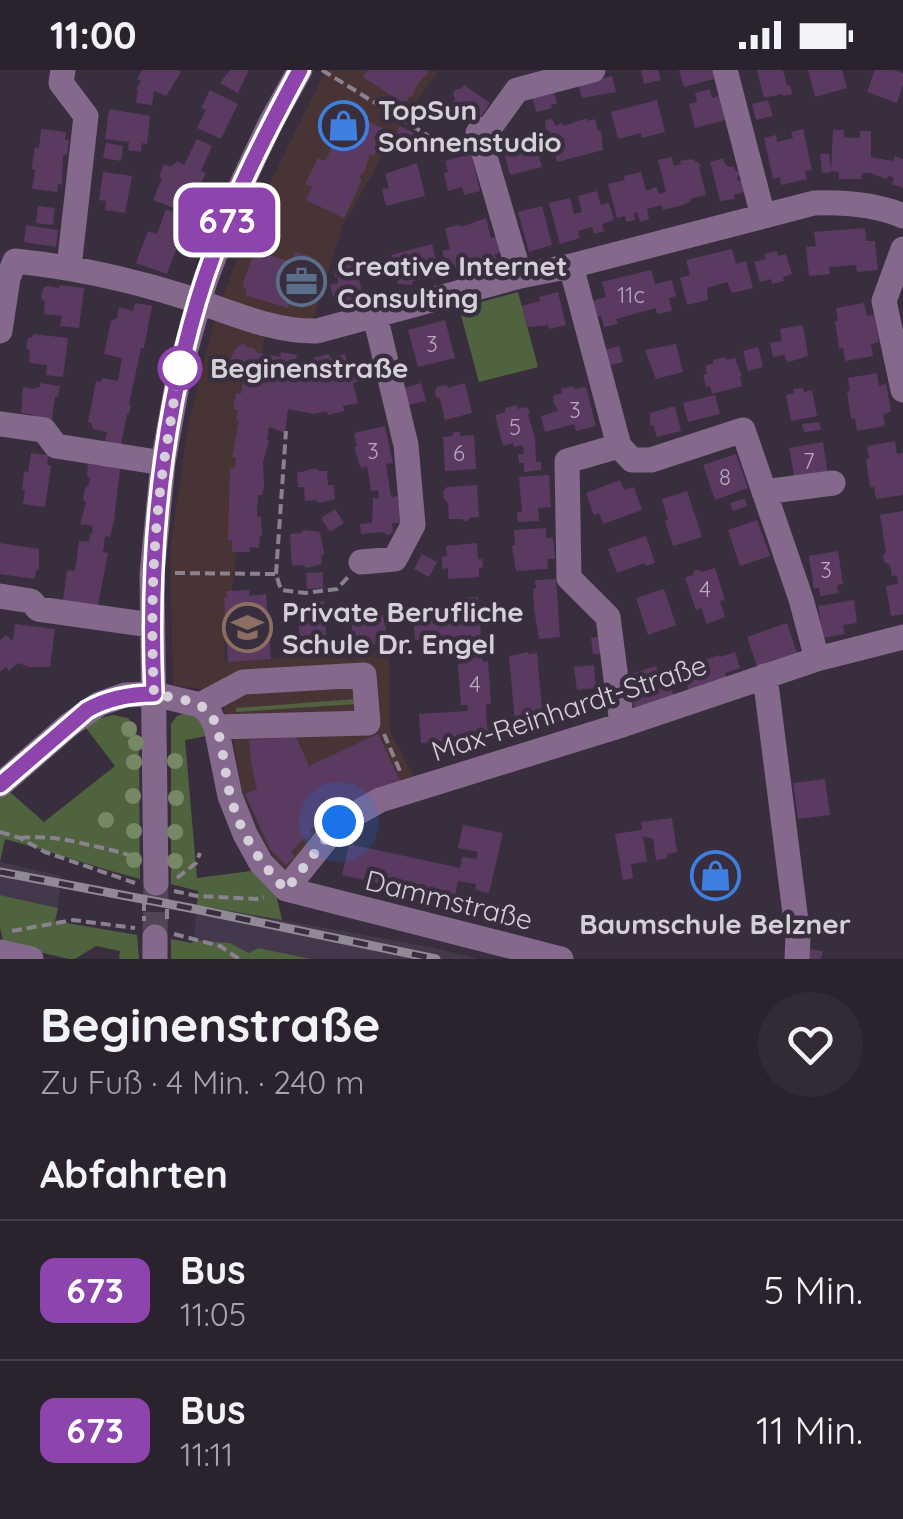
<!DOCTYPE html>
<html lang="de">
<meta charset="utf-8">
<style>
:root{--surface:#2a222e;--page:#322a36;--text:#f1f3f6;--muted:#a5a4aa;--line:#463f4a}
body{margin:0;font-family:Quicksand,sans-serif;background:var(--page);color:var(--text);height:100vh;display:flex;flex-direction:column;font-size:38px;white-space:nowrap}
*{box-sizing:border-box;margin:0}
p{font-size:32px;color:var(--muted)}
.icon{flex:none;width:55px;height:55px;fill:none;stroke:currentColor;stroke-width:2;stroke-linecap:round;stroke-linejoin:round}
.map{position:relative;height:889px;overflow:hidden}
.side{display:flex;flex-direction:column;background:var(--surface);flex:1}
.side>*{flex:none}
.badge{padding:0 20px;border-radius:15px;font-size:35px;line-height:65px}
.you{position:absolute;width:50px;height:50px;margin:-25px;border:8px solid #fff;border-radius:50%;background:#1a73e8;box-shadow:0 0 0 15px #1a73e833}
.map>.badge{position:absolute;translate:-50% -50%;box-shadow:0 0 0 5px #fff}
h2{padding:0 40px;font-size:38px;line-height:90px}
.round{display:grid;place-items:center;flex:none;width:105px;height:105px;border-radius:52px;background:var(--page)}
.headline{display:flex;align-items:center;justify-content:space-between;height:170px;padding:0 40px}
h1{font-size:48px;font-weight:700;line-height:75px}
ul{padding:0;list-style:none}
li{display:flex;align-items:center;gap:30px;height:140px;padding:0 40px;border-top:2px solid var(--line)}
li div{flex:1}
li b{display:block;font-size:38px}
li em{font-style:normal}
li .badge{min-width:110px;font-weight:700;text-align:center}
.status{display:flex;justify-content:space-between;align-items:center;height:70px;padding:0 50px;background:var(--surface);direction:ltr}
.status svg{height:28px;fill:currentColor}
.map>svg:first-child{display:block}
.commercial{fill:#493435}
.built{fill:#45384d}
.green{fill:#50633f}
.building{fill:#5b3a62}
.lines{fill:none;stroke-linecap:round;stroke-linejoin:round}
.minor-tunnel{stroke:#504655;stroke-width:25;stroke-dasharray:25 12;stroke-linecap:butt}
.path{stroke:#8a828f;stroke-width:4;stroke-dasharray:10 5;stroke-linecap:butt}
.minor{stroke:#84698d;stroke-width:25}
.rail-casing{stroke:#918996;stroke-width:9}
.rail{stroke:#382e3e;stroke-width:5;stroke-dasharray:15;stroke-linecap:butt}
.tree{fill:#778867}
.line-casing{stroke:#fff;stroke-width:22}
.line{stroke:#8e44ad;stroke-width:15}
.walk{stroke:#d5cfd9;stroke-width:10;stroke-dasharray:0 18}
.stop-dot{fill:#fff;stroke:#8e44ad;stroke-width:5}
.labels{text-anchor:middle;stroke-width:9;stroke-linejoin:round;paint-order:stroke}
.number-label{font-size:22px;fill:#b6aabb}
.poi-label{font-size:28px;font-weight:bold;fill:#d5cfd9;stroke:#382e3e;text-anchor:start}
.stop-label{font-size:28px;font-weight:bold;fill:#d5cfd9;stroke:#382e3e;text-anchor:start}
.street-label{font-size:28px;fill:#d5cfd9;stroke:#382e3e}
</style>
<div class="status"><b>11:00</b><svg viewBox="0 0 49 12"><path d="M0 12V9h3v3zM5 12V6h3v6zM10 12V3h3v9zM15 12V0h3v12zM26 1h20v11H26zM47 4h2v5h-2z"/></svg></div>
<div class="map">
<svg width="903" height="889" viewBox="0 0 903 889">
<rect width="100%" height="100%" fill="#382e3e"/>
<path class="commercial" d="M326,0H439L401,54L343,155L307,269L266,256L223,591L389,581L390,662L419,716L345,759L300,811L280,795L266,775L242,720L232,659L216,621L173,615L170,482L188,355L216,244L253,147Z"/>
<path class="built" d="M0,792L61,806L58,838L0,825Z
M197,835L430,877L480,889H311L258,878L249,883L230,873L194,870Z"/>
<path class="green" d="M518,222L538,297L479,312L459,238Z
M356,629V634L236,642V638Z
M185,643C199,647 203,653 206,666L185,670L197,808L251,801L275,820L282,850L197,835L198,821L171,814V654L177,646Z
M113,645L128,648L135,657L139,674L140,809C94,797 50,781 5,769L0,792V725L11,723L44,752L115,696L86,658L97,649Z
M0,825L58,838L55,851L137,865L139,889H119L120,881L96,876L75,889H69L4,874L0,858Z
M171,869L192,873L194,870L230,873L249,883L258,878L311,889H171Z"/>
<path class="building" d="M142,0H178L181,2L166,26L154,21L152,35L136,33L138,19H136L141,11L137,9Z
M230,0H249L238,23L220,13Z
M368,0H427L428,4L423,7L414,20L413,26H410L404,34L363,7Z
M641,0H658L661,10L644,14Z
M679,0H712L714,9L684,17Z
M757,0H783L787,15H790L792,24L783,26L782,24L764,28Z
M808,0H842L847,18L815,27Z
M875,0H894L903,3V15L897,33L867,22Z
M612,6L616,22L582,28L578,14Z
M464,15L490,33L479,50L469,44L463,53L447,42L455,29L453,24L456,19H461Z
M710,19L712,28L719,26L725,50L695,58L689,34L697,32L695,23Z
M210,20L238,34L221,69L197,58L206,40L201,38Z
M553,20L557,33L551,35L552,38L536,42L532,26Z
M657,30L665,62L642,68L641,63L618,69L611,42Z
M768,30L773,46L756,50L752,34Z
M109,39L150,46L147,74L142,73L141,82L128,80L129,72L105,69Z
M342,39L386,60L374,86L370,84L364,103L362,102L359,108L362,110L344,148L306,130L312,117L305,114L318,88L325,91L337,67L330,64Z
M587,48V51L595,49L598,61L601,60L603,80L557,92L554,80L551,81L549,72L552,71L549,60H546L545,50L552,49L556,56L561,53L564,56Z
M400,56L416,64L409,78L393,70Z
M41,59L66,62L65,70H69L67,85H63L62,115L58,114L57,122L32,119L35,100L32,99L33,88L35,77L39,78Z
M803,59L812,100L805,101L807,109L781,115L780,107L773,109L764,68L776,65L777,72L793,68L791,62Z
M833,60H844V67L852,68H860V61H871V87L893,91L895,86L903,89V118L892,114L894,108L888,105L887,109L870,103H862V109H839V102L831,101Z
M197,69L212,76L201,101L206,103L186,143L153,130L162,108L159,107L164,94L171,97L177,91L184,95Z
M534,70L542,97L510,105L503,78Z
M106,73L123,76L121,91L103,88Z
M471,84L480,121L464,125L462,117L448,121L444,103L448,102L445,91Z
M820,84H829L831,102L822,103Z
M672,87L674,96L681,94L680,91L692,89L700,94L701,97H699L706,125L690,129V132L683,135L663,140L661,135L647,139L649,149L640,152L637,142L634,143L635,150L626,152L625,146L617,148L608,114L625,110L624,106L641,102L646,121L656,117L659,124L666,122L658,90Z
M724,88L725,94L730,97H734L735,100L740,103L737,108L738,111L741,110L744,122L734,125L735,129L720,131L710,92Z
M417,93L425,126L386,136L382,119L389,118L385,104Z
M103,102L132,106L125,143L105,140L106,131L99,130Z
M597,121L601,135L609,133L614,150L602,154L604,161L594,164L592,157L578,161L580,168L560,174L549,133L570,128L574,144L582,142L578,126Z
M38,136L55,138L53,155L36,153Z
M542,136L552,175L529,182L518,142Z
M166,139L183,145L173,170L179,172L167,204L136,193L148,161L157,164Z
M486,148L491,168L499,166L503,182L495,184L496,189L456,199L454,194L447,197L442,181L450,179L445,158L460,155L461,157Z
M26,155L58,160L56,177L24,172Z
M865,158L866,171H875L878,200L857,202L856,195L829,197L830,204L809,206L806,177L816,176L814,162Z
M432,174L439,203L429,210L427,207L412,212V215L398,214L391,185Z
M732,179L736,194L746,191L753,218L732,223L727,212L707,218L708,230L687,235L680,208L690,205L686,190Z
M777,181L778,186L786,184L792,204L783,207L784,211L772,214L771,209L760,212L754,192L766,189L764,184Z
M258,182L292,192L295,182L310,186L307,196L315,198L304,232L291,228L288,238L245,225L247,219L243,217L244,210L252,188L256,189Z
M354,190L364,229L344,234L342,228L334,230L330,215L338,213L337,206L335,207L333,195Z
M651,200L655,214L672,210L676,226L669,228L672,241L657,244L656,238L616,249L618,254L604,257L601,246L593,248L589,232L606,227L602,212Z
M60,215L84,218L79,258L60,256L62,246L44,244L45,232L41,228L43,219L46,216L59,218Z
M558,222L566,255L549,259L548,255L527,257L522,236L540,231L539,227Z
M135,233L152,236L144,278H141L129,335H131L129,344H127L121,375L105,371L107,362L93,359L91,353L88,352L96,311L100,312L103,308L118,311L122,288L104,284L111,251L117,248L119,237L133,241Z
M864,233L867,246L874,245L879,272L871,274L873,286L845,291L843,278L839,279L835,251H838L836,238Z
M445,250L455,288L418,297L408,260Z
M803,255L808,286L789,292L786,290L784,285L773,287L770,273L782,271L780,259Z
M33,264L68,268L63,307L46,305L47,295L29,293L30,281L26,278L28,268L33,267Z
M245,273L246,277L253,278L258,283L280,287L281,282L297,285L296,290L312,293L315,292L313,288L329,284L330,288L345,284L351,304L363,300L366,309L353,313L358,333L343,336L344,341L328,345L327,341L314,344L288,339L285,363L269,357L267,370L269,371L263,392L264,416L262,425H258L257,446L261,447L262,466H260L259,478L250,477V482H232V470H228L230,398H235L236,388L232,387L239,351H236L238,340L233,339L236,323L241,324L244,306L234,299L231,288L235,279Z
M676,274L683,302L656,309L645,280Z
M619,276L623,292L607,296L603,280Z
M758,277L763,297L748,301L743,281Z
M725,287L726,290L735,288L742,306H740L742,316L712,324L710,316L706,317L703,305L707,304L705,296L714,293L713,290Z
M877,303L879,316L886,314L891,342L883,344L885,356L857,361L855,348L851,349L847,321H850L848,308Z
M40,313L60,316L58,327H55L51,356L33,354L34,345L21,343L23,317L33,319L40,317Z
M421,313L426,331L408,335L404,318Z
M465,313L472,343L445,350L440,329L436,327L435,321L437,317L447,315L448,318Z
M574,316L575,319L586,317L596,356L576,361L574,354L545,362L541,346L558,341L553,331L554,325L562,323L561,319Z
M803,318L804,322L812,320L817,346L791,351L786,325L794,323L793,319Z
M715,325L720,344L688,352L683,333Z
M517,335L518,339L526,337L530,341L528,345L535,368L536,392H541V400L524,402V393H519L518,384H524L523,375L514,377L513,373L503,376L495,345L506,342L505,338Z
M675,336L681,361L657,367L653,355H650V343Z
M819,352L821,360L804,362L802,354Z
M385,356L393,393L386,394L391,427L398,426L399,438L403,445L400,453H392L393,462L389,465L382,462L361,464L360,454L372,453L373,428H379L378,420L371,421L367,396L361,398L354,377L357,376L354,363Z
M454,362H459L461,366L474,365L476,399L445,401L443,367L452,366Z
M895,371L897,384L903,383V425L876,429L874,417H870L866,389H869L867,376Z
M823,372L828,405L795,410L789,378Z
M31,383L48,385L47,395L51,396L45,437L23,434L25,421L22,420L24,401L28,402Z
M736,384L748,418L715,430L703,395Z
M121,390L114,450L110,467L105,466L103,482L108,483L98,535L63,530L67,500L75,501L79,471L89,472L90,464H92L93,456L80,454L86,433L83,429L85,418L89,415L90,407H87L88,394L101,396Z
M316,398L319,401H327L328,415H334L335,429L319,433L315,430L305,431L304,417H298L297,403Z
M549,405L551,437L538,438L539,451L518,452L517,442H522L519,407Z
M620,410L624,420L634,417L642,440L603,454L599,443L594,445L586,423Z
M477,415L479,447L470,448L466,452L462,449H449L448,433L444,429L443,422L447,417Z
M687,421L702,467L673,476L665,451L668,450L662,429Z
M745,428L747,436L733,441L730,433Z
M335,439L344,453L330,462L321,448Z
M903,441V544L891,546L886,516L898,514L897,505L892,506L890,495L884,492L883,486L886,482L880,445Z
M757,450L770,486L740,496L728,460Z
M546,458V468H553L555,489H547L548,499L516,501L512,476L515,475L514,460Z
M304,460L320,462L324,483L321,487L322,494L306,498L303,495L292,496L290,464L301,463Z
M646,466L655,493L646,496L645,493L617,503L608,479Z
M0,473L39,479V498L36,501L35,509L0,504Z
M477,473L478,489H482L483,497L479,498V507L448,509V498L442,499V487L447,486L446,476Z
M838,481L843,514L837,515L838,523L820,526L819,518L814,519L809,486Z
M422,484L437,492L429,507L414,499Z
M715,498L725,530L720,531L725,547L707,554L701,538L696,540L685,508L693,505L694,501L699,500L702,502Z
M323,502V518L307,519L306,503Z
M556,509L560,567L539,569L534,539L533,519L536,518L535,510Z
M664,519L676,555L648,565L636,528Z
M249,520V526L266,524L271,589L228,592L224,527H227L226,521Z
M478,527L483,592L488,591L491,634H486L488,675L471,681L470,670L421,673L419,644L468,641L467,635H461L458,594L465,593L463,566L415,570L413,541L462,538L461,528Z
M854,530L857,553L843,555L845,564L823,568L818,536Z
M324,531L327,578L300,580L298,534Z
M383,545L386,559L385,574L353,576L351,547Z
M787,553L798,586L758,599L747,567Z
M15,554L55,559L50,597H29L18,593L9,601L6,597L0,602V570L6,565L13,571Z
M600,566L603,583L593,584L591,568Z
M528,582V584L537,583L543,650L533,651L534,653H515L509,586Z
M735,582L740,598L725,603L727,609L689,622L683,597L719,585L720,587Z
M594,595L596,618L577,620L574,597Z
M656,596L660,606L667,604L675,630L636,643L627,617L634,615L631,604Z
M378,664L401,713L320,750L310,761L313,763L307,770L304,768L291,782L295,786L286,795L270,779L245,724L257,719L251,693L249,670L296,667L309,696Z
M825,709L830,745L798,749L793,713Z
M672,748L677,782L667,784V788L656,790L653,769L643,766L647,792L631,794L633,808L623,810L615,764L642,760L641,752Z
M463,755L503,763L489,823L475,820L476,814L458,811L454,830L342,805L349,774L460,798L462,787L476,789L478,782L458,778Z
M803,878L823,881L821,889H801Z"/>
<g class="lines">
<path class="minor-tunnel" d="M155,867L156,813"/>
<path class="path" d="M322,0L440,73L459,68
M175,503L276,504L281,520L305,523L337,519L348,507
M276,504L286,361
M384,664L400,701
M0,762L20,768L45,782L135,813
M20,768C54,765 70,771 103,778C115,781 124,782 133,788
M177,808L196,793L200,783
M174,821L197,826L256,829L264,827
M144,831V851
M167,849V829
M12,861L73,850L135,858
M174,864L220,876L239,889"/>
<path class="minor" d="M63,0L61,13L86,46L69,197
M725,0L763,146
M903,179L884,231L903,320
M571,196L619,376L567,391L569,508L608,547L622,655
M520,206L478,63L491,56L517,20L593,0
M0,261L8,208L15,191C74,197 125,208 182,226C225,240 271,262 317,261L520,206L571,196L814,133C845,132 875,134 903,146
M0,354L44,360L56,376L163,393
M619,376L632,390H651L743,360L801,529L817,589
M764,422L833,413
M361,492L395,489L413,455L406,375L375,246
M0,526L31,531L38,539L151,555
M765,606L798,867L797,889
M200,635L243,612L364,605L368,653L216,657
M0,715L69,655L99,634L125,625L154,624L200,635L210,644L216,657L230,726L245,764L261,793L286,819L561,889
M156,813L152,504L163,393L179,304L205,211L240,118L270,54L300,0
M286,819L339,753L380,730L622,655L817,589L903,567
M0,882L31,889
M155,889V867"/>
<defs>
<path id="rail" d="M0,802L195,839L436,889"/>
</defs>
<use href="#rail" class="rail-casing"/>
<use href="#rail" class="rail"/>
</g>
<g class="tree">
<circle cx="129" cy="659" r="8"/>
<circle cx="136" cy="673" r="8"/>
<circle cx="175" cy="691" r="8"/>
<circle cx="134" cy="692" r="8"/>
<circle cx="133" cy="726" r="8"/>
<circle cx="176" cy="728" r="8"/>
<circle cx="106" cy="750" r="8"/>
<circle cx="134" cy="761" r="8"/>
<circle cx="175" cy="762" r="8"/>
<circle cx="134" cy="790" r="8"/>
<circle cx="175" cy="791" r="8"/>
</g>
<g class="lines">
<defs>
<path id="line" d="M0,715L87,640C108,628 129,624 154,624C148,491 160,358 198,230C222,150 260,74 300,0"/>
</defs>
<use href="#line" class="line-casing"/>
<use href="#line" class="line"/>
<path class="walk" d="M180,298C175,321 172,344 168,367C153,453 150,537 154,624C171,628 200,629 211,645C222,662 224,699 229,720C238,760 258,791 286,820L339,752"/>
</g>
<defs>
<symbol id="shop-ring" viewBox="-11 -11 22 22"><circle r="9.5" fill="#382e3e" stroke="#3f7fe0" stroke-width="1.5"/><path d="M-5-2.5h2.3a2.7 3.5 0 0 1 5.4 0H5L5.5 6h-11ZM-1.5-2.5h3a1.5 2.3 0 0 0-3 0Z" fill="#3f7fe0"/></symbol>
<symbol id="office-ring" viewBox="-11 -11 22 22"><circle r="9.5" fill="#382e3e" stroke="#5c6f8a" stroke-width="1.5"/><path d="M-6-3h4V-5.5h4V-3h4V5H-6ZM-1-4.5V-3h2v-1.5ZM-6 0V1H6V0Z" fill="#5c6f8a"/></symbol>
<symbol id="school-ring" viewBox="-11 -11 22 22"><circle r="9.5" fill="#382e3e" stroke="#8d6e63" stroke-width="1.5"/><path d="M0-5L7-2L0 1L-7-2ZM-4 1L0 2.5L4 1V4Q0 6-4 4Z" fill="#8d6e63"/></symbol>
</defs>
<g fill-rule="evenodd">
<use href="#shop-ring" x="316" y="28" width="55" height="55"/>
<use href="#office-ring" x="274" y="184" width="55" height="55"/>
<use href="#school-ring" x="220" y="530" width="55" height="55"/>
<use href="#shop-ring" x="688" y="778" width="55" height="55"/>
</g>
<circle class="stop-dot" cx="180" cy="298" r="20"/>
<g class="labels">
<g class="number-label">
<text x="631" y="233">11c</text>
<text x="432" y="282">3</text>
<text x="575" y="348">3</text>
<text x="515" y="365">5</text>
<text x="373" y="389">3</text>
<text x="459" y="391">6</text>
<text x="809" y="399">7</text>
<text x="725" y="415">8</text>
<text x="826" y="508">3</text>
<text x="705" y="527">4</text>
<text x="475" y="622">4</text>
</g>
<g class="poi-label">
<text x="378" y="50">TopSun<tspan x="378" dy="32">Sonnenstudio</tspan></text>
<text x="337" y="206">Creative Internet<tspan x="337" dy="32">Consulting</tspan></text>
<text x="282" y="552">Private Berufliche<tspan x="282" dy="32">Schule Dr. Engel</tspan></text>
<text x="715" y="864" text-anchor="middle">Baumschule Belzner</text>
</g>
<g class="stop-label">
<text x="210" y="308">Beginenstraße</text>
</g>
<g class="street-label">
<text transform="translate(569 638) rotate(-18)" y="10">Max-Reinhardt-Straße</text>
<text transform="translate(449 830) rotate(14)" y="10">Dammstraße</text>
</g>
</g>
</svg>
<div class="you" style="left:339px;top:752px"></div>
<b class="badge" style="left:227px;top:150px;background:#8e44ad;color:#fff">673</b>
</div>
<section class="side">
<div class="headline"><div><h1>Beginenstraße</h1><p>Zu Fuß · 4 Min. · 240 m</p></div><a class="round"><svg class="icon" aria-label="heart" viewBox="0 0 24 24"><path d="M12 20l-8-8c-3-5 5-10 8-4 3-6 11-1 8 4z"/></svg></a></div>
<h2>Abfahrten</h2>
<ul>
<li><span class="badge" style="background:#8e44ad;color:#fff">673</span><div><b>Bus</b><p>11:05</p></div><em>5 Min.</em></li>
<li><span class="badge" style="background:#8e44ad;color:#fff">673</span><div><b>Bus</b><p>11:11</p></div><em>11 Min.</em></li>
</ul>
</section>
